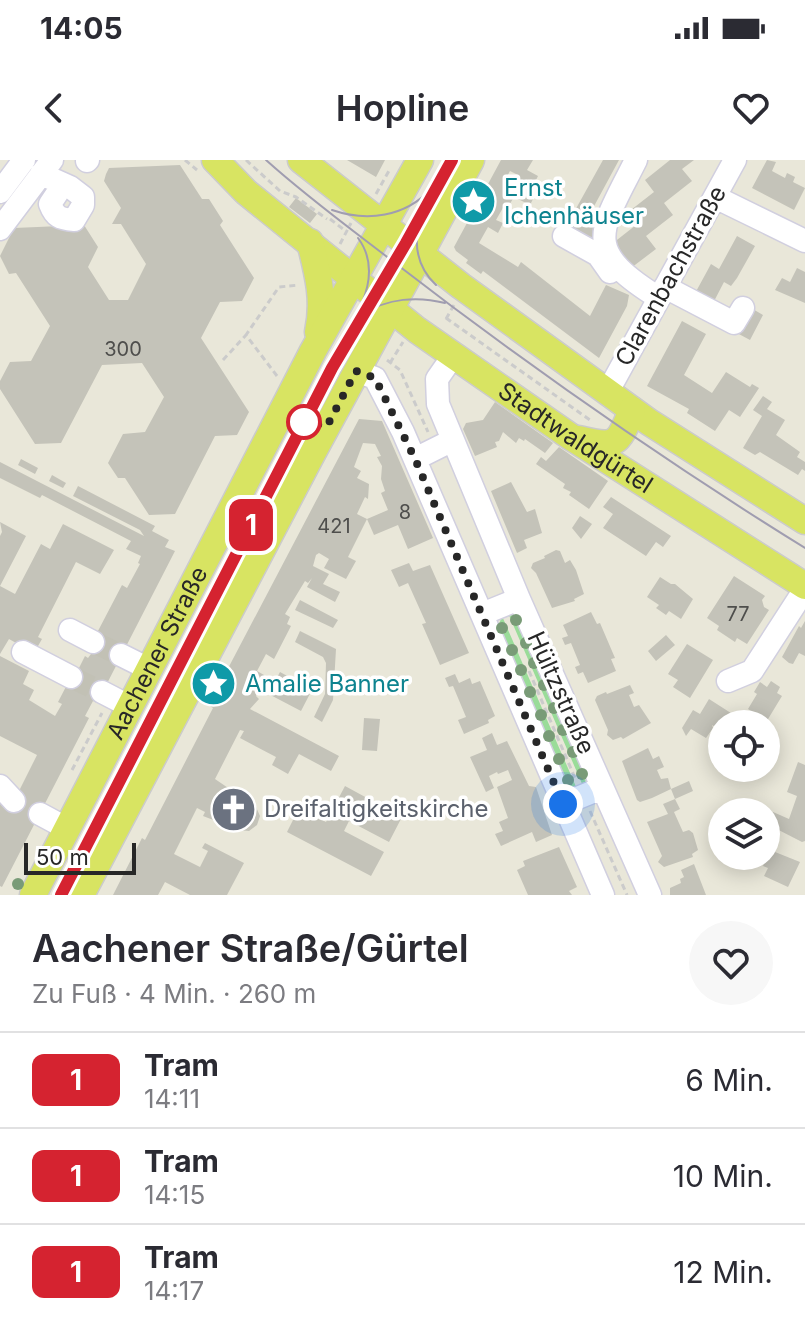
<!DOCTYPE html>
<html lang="de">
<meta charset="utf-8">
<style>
:root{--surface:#fff;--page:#f7f7f7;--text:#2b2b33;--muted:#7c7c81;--line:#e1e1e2}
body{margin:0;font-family:Inter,sans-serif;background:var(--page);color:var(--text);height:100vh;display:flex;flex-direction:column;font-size:30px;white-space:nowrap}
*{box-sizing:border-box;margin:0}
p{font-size:26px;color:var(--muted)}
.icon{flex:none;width:44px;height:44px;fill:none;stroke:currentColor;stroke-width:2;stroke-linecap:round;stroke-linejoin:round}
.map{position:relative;height:735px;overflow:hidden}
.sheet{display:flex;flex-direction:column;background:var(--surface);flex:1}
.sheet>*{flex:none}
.badge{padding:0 16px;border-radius:12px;font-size:28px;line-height:52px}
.controls{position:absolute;left:708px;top:550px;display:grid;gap:16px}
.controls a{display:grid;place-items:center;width:72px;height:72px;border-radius:50%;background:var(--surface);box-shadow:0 4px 20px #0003;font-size:40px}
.scale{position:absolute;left:24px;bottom:20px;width:112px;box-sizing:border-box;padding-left:8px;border:4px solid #272727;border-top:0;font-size:22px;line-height:28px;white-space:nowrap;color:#272727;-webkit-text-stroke:6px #fff;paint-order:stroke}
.you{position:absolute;width:40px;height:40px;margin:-20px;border:6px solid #fff;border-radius:50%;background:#1a73e8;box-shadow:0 0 0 12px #1a73e833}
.map>.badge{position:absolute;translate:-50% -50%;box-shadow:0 0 0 4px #fff}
.round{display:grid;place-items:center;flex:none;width:84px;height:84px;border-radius:42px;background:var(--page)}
.head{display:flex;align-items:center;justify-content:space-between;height:136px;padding:0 32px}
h1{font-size:38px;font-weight:600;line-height:60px}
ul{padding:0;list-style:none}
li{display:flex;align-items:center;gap:24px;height:96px;padding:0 32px;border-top:2px solid var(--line)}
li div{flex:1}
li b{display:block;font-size:30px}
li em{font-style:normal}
li .badge{min-width:88px;font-weight:700;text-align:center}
.status{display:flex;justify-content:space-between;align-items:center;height:56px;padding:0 40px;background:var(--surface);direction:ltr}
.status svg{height:22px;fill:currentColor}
header{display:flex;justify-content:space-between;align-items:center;height:104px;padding:0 32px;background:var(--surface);font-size:36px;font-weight:600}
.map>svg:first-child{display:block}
.green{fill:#9adc99}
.building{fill:#c4c3b9;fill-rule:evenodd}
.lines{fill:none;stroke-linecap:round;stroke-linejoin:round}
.minor-tunnel{stroke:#c2c1b5;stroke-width:22;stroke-dasharray:22 11;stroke-linecap:butt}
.minor-casing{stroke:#d1cfdf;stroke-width:25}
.major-casing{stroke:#cbcbcb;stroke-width:29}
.path{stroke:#cbcbcb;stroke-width:3;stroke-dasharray:6 4;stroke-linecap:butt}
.minor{stroke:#fff;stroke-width:22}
.major{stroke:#d8e462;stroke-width:26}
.tram{stroke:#a09db0;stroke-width:2}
.tree{fill:#799b77}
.line-casing{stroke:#fff;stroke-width:18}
.line{stroke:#d52330;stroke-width:12}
.walk{stroke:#272727;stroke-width:8;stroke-dasharray:0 14.4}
.stop-dot{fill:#fff;stroke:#d52330;stroke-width:4}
.labels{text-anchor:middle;stroke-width:7;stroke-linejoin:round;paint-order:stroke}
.number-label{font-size:20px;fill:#4e4e4c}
.culture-label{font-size:24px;fill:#0d838f;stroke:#fff;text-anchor:start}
.street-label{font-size:24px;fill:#272727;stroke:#fff}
.worship-label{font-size:24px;fill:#5b616d;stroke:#fff;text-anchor:start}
</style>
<div class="status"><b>14:05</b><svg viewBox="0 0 49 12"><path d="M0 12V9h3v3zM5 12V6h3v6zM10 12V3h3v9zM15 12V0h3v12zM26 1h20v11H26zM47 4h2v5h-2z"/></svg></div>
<header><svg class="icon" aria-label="back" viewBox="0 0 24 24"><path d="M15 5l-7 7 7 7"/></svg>Hopline<svg class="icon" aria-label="heart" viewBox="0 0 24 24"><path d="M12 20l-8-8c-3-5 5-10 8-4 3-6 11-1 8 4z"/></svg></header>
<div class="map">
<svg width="805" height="735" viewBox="0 0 805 735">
<rect width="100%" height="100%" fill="#e9e7d9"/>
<path class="green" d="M508,453L516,454L587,618L583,626Z
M502,456L577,629L567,625L498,467Z"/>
<path class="building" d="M347,0H385L376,17Z
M501,0H533L527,10L538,16L531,30L536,33L530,45L514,37L508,47L504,46L496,60L503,63L498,73L488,67L479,83L518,107L521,102L590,156L606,125L629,135L627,146L599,198L483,111L481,114L466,103L468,100L456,91L454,87ZM510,11L518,15L511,27L504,22Z
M603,0H619L586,61L600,68L593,81L562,64L569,51L573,54Z
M670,0H694L682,9L692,21L664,43L673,55L646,76L656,89L627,111L608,87L636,65L627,53L654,32L645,20Z
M767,0L776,2L772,11L785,18L787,13L795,17L793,22L805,28L794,50L752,28Z
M180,5L202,39H209L223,61L220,65L254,118L242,141L220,142L201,178L249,252L237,275L215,276L175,354L149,355L125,318H118L108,303L123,274L145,272L164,237L142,203L102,205L61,283L35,284L0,229V221L10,202L31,201L50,166L16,113L9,114L0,96L14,68L84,65L98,87L88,107L109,140H128L146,104L121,64H112L121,48L104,21L106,14L109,8Z
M296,38L317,54L310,63L289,47Z
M737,76L755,86L737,118L731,126L724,122L711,147L693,137L711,104L719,109Z
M797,108L805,112V143L775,130L782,118L790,122Z
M751,148L763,155L750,180L737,173Z
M682,161L706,174L684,215L712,233L726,212L750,227L752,224L759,228L740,257L729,250L715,271L687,253L689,249L647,226Z
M763,236L772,242L767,249L785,260L776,275L800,292L797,297L805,302V311L802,309L798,315L760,292L755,295L743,288L762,256L753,250Z
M495,242L553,283L545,293L525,279L524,281L519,278L516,283L503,272L499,281L495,282L497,287L475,296L463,269L466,263L483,260Z
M359,259L382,261L433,378L408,389L398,365L374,375L367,359L388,350L381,333L385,331L381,319L382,306L377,297L381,296L375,284L363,283L354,307L361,311L357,318L369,324L368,339L365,337L357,354L367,359L348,397L356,401L346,419L324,408L329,399L319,393L316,395L313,406L329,414L323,424L340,432L335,442L307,427L312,418L308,423L305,421L285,454L290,457L287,464L291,466L274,499L266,494L257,511L264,515L261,521L272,527L280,512L300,523L304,516L316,522L301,551L259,529L256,536L259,539L250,549L339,596L331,611L299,594L288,614L272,605L276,597L240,578L244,571L240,570L215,619L256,647L260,656L257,665L249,671L239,670L203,656L205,652L197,648L174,694L200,707L208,691L202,688L205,683L244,703L227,735H190L165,722L158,735H113L142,678L145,680L213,548L210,546L213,537Z
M559,287L608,321L589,349L569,335L571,332L563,328L565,324L536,304L541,297L546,301Z
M21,299L38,308L35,314L18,305Z
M0,302L144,376L140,370L73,336L78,326L155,366L152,371L169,380L165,387L175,391L97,543L93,541L85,556L89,558L2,727L0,726V639L12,645L37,595L0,576V496L29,511L23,524L34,530L29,540L55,556L62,544L58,542L71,517L76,514L85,496L88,498L91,494L87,492L122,425L127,428L140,404L138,403L141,396L126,389L131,381L42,335L40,338L0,318Z
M52,315L66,323L63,328L49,321Z
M511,322L527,352L535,349L542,373L524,380L527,388L517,393L491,331Z
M611,337L671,376L663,387L656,382L646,396L603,368L613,354L603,347Z
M580,356L592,364L581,379L572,368Z
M0,362L26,376L0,426L15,434L41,384L50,389L63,364L114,390L100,414L76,402L38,477L42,479L34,493L9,479L0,494V376L2,372Z
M556,390L560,391L565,403L570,400L576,410L584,434L574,439L575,441L552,448L536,413L531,408L533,403L545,398L544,396Z
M409,403L413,411L430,405L469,493L440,505L422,464L426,463L408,423L399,427L391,410Z
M734,416L765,436L762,440L764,447L769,450L747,484L737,478L735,482L717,470L719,466L707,458Z
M660,417L671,424H675L693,439L681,459L669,451L666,455L656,448L659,445L647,437Z
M300,440L338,460L333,468L295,450Z
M591,452L597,464L600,463L615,498L611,499L616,511L588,523L583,512L578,514L575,507L580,505L571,483L565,485L562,478L568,476L563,465Z
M805,461V496L799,493L793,504L789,503L782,497L799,466L801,468Z
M300,471L336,489L333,540L322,562L314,557L325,534L326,503L323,497L295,482Z
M666,475L675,485L656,501L648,491Z
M687,484L713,500L690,538L673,527L678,520L668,514Z
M455,514L459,523L470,518L472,524L480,521L495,556L488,560L489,563L464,574L458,560L466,557L453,526L449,527L445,518Z
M771,521L780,527L777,533L782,536L765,564H756L752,562L757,555L748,549L757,534L754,532L760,522L767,527Z
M630,525L634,533L629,535L634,547L639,545L651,563L623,579L621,577L613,580L607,575L608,570L595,540L597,536L606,532L607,534Z
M709,539L734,555L738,564H722V579L717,568L712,565L713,568L706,578L691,569L686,576L682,568L693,550L700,554Z
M364,558L380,559L377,591L362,590Z
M492,573L497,585L507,581L529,626L536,627L552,675L536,682L532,672L501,686L495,674L503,671L499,662L508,658L497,627L512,620L508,610L498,614L497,612L489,616L494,628L486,632L470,597L487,590L482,578Z
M648,588L653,599L659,596L664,607L657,610L661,619L668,618L671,629L689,621L693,631L675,639L671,629L652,638L640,642L637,640L622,601Z
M798,602L805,605V681L802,682L767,664L773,652L789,659L797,636L787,632Z
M345,626L402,657L389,682L349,661L344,671L384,692L371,716L287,672L299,648L326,662Z
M675,639L680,649L674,652L683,672L689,670L693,673L698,690L692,694L693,697L664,707L658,702L662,696L647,662L668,654L663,644Z
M559,687L577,727L569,731L572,735H528L517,710L525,706L523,701Z
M770,690L800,702L788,727L764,716L768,708L763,706Z
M694,704L706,735H670V728L681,723L680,719L684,717L681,710Z"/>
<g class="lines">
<path class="minor-tunnel" d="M93,482L121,495
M71,517L102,532"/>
<defs>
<path id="minor" d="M636,0C600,72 580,89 659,138
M87,1L88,0
M41,14L70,27L83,37V45L74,60C60,59 55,57 50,44L60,29
M0,32L24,0
M715,37L805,81
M0,69L52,0
M564,76L598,95L610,112
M665,127L734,163L743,148
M453,196L437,219L438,244L519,439L650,735
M356,211L375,218L403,272L603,735
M607,233L735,0
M415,299L453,280
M482,454L519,439
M70,470L93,482
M23,492L71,517
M121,495L149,509
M728,521L752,511L805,429
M102,532L129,546
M0,626L14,641
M563,644L602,628
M40,654L66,668"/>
<g id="major">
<path id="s1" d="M215,0L246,32L417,170L571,277L805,426"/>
<path d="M301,0L461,126L649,262L805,361"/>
<path d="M310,82C318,114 325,140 318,172"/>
<path d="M579,279C615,288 618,286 632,250"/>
<path id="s2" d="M33,735L313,191L420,0"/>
<path d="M81,735L312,294L471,0"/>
</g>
</defs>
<use href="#minor" class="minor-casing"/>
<use href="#major" class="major-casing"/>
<path class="path" d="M185,0L197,10
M246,0L280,31L296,37L327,59
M376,34L390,9
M330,59L347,72
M340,84L351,63
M446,158L590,260
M446,159L454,145
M223,200L246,175
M387,200L400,210L428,272
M390,203L403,182
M277,216L246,175L279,127L299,125
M529,511L575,618
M72,610L102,553
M590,651L627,735"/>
<use href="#minor" class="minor"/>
<use href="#major" class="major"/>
<path class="tram" d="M266,0C307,37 351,69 395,103C527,205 663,300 805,388
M332,50C367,62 405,57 431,29
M418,67C414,90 419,109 436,125
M358,78C373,98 371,121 362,143
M364,154C387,138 418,136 445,143
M61,735L332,208L395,103L452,0"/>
</g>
<g class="tree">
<circle cx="516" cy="460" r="6"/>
<circle cx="502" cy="468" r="6"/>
<circle cx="526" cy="483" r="6"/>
<circle cx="512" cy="490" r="6"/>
<circle cx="534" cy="503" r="6"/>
<circle cx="521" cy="510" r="6"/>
<circle cx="544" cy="525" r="6"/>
<circle cx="530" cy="532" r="6"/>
<circle cx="554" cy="548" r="6"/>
<circle cx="541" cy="555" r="6"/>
<circle cx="563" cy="570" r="6"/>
<circle cx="549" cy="576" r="6"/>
<circle cx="573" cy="592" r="6"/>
<circle cx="559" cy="599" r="6"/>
<circle cx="582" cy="614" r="6"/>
<circle cx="568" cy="620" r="6"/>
<circle cx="18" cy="724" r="6"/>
</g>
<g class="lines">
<defs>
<path id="line" d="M61,735L332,208L406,83L452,0"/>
</defs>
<use href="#line" class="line-casing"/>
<use href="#line" class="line"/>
<path class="walk" d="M304,262L327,266L356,211L375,218L415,299L563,644"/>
</g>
<defs>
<symbol id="sight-disc" viewBox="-11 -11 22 22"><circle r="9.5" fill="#0f9aa8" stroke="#fff"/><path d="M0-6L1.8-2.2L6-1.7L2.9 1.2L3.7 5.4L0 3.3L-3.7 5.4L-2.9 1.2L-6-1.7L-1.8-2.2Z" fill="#fff"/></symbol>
<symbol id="church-disc" viewBox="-11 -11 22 22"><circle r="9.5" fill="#6b7280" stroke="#fff"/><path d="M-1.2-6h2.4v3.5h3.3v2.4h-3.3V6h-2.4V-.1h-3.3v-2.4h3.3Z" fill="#fff"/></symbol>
</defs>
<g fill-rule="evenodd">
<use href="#sight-disc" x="448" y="16" width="51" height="51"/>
<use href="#sight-disc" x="188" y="498" width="51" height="51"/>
<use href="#church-disc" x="208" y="624" width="51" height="51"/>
</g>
<circle class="stop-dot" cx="304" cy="262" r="16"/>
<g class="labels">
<g class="number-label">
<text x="123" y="196">300</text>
<text x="405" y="359">8</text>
<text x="334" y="373">421</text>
<text x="738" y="461">77</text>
</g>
<g class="culture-label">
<text x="504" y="36">Ernst<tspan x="504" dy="28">Ichenhäuser</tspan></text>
<text x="245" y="532">Amalie Banner</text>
</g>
<g class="street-label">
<text transform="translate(671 116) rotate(-61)" y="8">Clarenbachstraße</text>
<text dy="8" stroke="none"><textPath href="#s1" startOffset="456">Stadtwaldgürtel</textPath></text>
<text dy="8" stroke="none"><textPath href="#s2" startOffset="272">Aachener Straße</textPath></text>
<text transform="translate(561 533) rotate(66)" y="8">Hültzstraße</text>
</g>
<g class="worship-label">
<text x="264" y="657">Dreifaltigkeitskirche</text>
</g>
</g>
</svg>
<div class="controls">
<a><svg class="icon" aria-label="locate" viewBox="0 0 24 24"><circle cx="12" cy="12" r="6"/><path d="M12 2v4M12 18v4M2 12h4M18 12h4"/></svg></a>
<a><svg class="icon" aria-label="layers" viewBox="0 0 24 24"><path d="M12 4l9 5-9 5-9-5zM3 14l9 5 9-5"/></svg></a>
</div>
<div class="scale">50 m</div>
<div class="you" style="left:563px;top:644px"></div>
<b class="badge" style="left:251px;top:365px;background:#d52330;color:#fff">1</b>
</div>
<section class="sheet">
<div class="head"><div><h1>Aachener Straße/Gürtel</h1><p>Zu Fuß · 4 Min. · 260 m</p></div><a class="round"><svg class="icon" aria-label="heart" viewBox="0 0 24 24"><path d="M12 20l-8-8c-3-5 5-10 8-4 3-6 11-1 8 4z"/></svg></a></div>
<ul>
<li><span class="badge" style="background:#d52330;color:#fff">1</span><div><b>Tram</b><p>14:11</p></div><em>6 Min.</em></li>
<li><span class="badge" style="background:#d52330;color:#fff">1</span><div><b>Tram</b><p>14:15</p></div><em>10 Min.</em></li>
<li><span class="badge" style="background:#d52330;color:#fff">1</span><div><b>Tram</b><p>14:17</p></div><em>12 Min.</em></li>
</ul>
</section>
